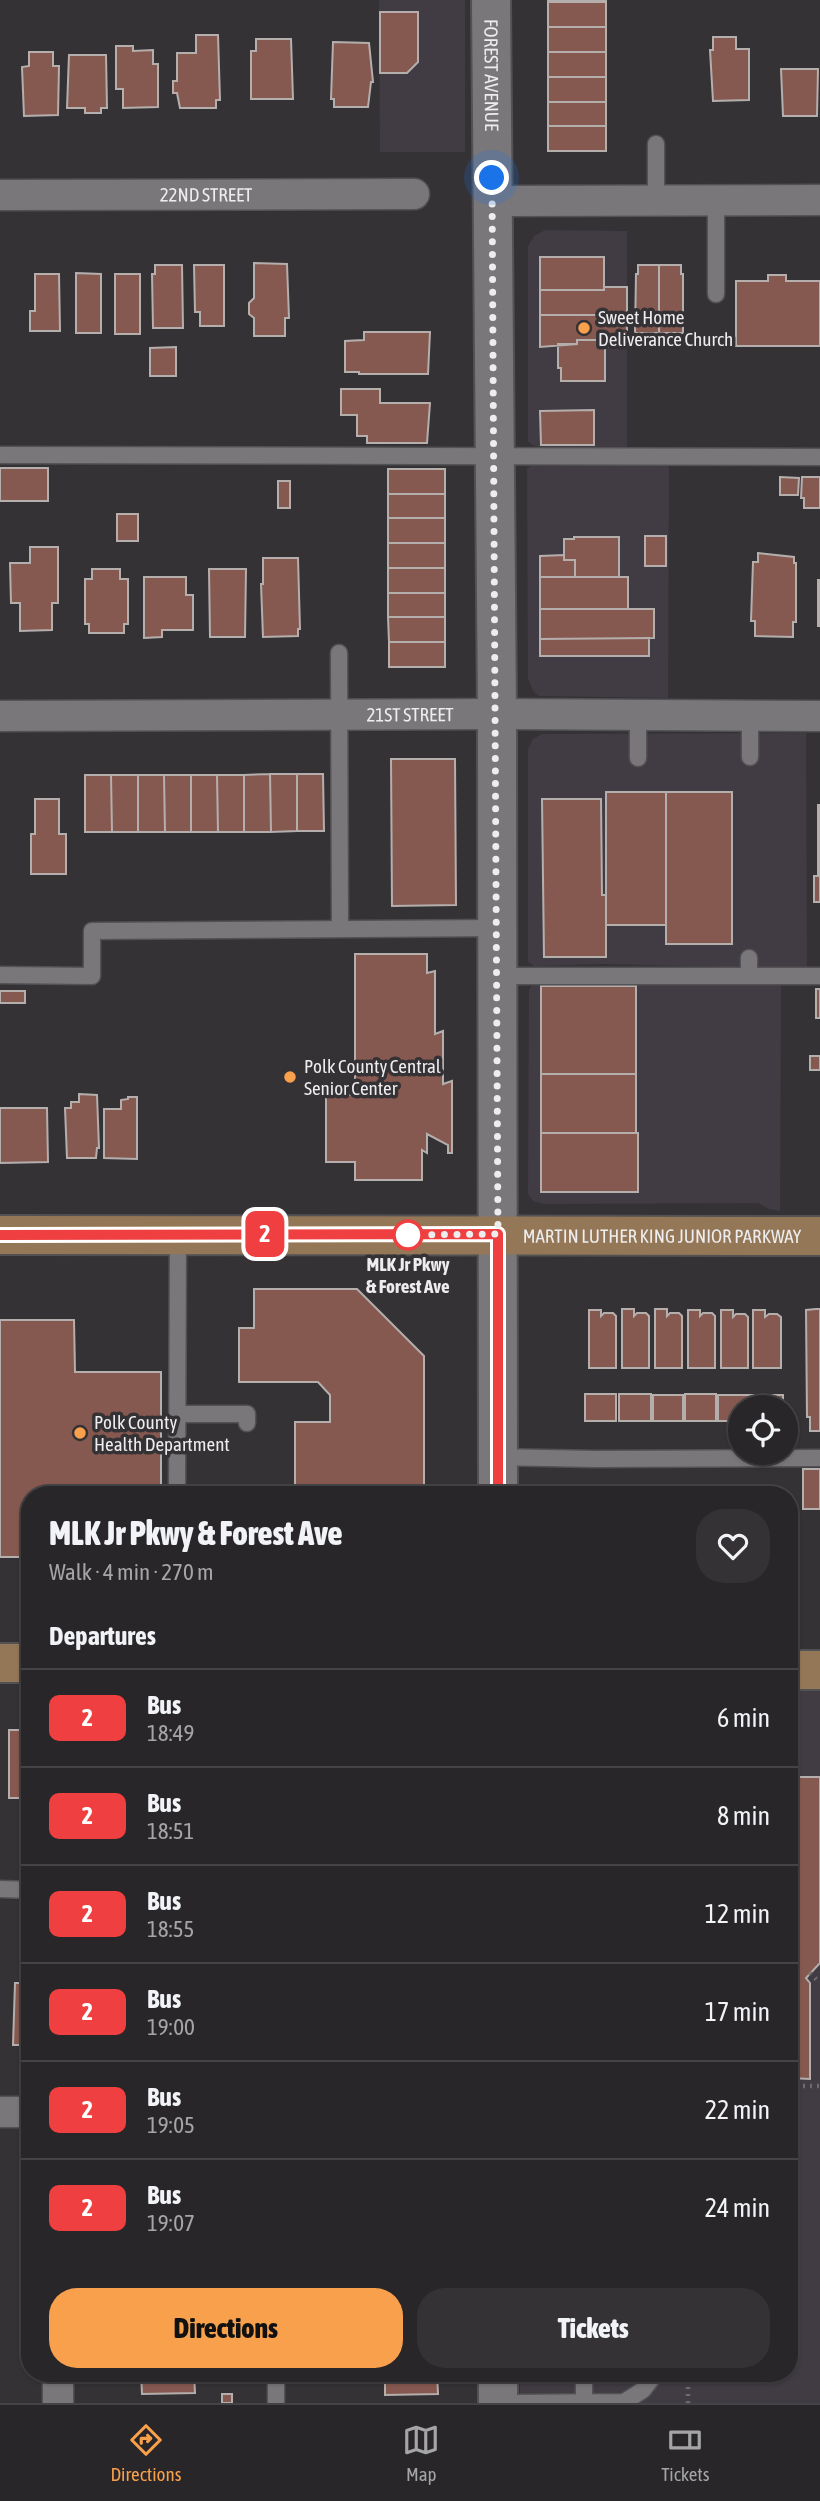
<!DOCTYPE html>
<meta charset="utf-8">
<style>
:root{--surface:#282628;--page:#343234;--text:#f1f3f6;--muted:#a5a5a8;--line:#444345;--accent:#f9a04c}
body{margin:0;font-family:"Asap Condensed",sans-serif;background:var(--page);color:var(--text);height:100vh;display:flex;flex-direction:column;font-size:26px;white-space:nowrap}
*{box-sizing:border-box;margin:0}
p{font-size:23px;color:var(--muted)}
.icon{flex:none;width:38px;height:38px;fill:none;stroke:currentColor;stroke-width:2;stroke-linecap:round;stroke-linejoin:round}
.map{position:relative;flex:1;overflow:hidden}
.details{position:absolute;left:21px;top:1486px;width:777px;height:896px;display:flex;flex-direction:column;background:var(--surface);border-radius:28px;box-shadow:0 2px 5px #0004,0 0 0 2px var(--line)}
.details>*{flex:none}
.badge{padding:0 14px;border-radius:10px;font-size:24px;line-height:46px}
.tools{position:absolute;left:728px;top:1395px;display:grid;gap:14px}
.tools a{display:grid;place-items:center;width:70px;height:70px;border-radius:50%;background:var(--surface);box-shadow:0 2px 5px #0004,0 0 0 2px var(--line);font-size:35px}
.you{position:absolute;width:35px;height:35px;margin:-18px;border:5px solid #fff;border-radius:50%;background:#1a73e8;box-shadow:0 0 0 10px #1a73e833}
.map>.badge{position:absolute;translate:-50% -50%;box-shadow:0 0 0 4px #fff}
h2{padding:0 28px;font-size:26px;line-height:63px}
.round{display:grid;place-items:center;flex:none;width:74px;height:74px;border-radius:28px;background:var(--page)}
.summary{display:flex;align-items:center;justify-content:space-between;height:119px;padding:0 28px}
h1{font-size:33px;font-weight:800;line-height:52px}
.button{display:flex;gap:14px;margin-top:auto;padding:14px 28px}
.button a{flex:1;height:80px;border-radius:28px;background:var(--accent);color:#111;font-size:28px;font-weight:800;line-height:80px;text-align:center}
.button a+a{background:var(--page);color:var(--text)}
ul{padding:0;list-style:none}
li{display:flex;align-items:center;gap:21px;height:98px;padding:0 28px;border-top:2px solid var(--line)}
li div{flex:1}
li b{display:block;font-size:26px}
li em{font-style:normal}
li .badge{min-width:77px;font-weight:700;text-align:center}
.tabs{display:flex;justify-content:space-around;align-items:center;height:98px;border-top:2px solid var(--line);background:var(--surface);font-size:19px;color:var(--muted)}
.tabs a{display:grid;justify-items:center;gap:4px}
.tabs .selected{color:var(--accent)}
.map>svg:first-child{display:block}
.built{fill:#413b43}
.building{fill:#865950;stroke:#b4aead;stroke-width:2}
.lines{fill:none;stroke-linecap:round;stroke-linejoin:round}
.lane-casing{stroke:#525153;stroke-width:19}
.street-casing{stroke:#525153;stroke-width:33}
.secondary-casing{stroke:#525153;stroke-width:42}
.primary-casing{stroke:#525153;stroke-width:42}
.path{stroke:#6d6a6e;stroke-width:4.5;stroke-dasharray:2 5;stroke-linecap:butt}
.lane{stroke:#7a777b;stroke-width:16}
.street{stroke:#7a777b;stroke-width:30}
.secondary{stroke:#7a777b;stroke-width:38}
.primary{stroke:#947756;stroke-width:38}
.line-casing{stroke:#fff;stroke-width:16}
.line{stroke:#ef3f40;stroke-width:10}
.walk{stroke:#edecee;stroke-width:7;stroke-dasharray:0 12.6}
.poi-dot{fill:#f9a04c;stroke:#353236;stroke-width:2.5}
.stop-dot{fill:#fff;stroke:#ef3f40;stroke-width:3.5}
.labels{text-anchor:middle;stroke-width:7;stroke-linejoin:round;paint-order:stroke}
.street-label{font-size:19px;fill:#edecee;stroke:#353236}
.poi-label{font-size:19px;fill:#edecee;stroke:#353236;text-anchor:start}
.stop-label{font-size:19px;font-weight:bold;fill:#edecee;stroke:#353236}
</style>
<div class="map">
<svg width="820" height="2403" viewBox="0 0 820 2403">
<rect width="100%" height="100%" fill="#353236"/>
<path class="built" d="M379,0H465V152H380Z
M545,230L627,231V451L550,450L532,445L528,441V246L534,236Z
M669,464L668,698L539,696L533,691L528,678L527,469L530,466H540Z
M806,733L807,969L603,964L539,966H534L528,962V749L533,739L542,734Z
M661,982L766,983L781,985L780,1211L769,1209L758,1203L544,1204L533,1201L530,1197L528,1193L529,989L532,986L560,983Z
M789,1689H820V2403H520V2373H789Z"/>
<path class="building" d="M548,0H606V2H548Z
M548,2H606V27H548Z
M380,12H418V62L407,73H380Z
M548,27H606V52H548Z
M196,35H218L220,100H216V108H180L177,93H173V81H177V53H196Z
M713,37H736V49H749V100L713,101L710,50H713Z
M256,39H291L293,99H251V51H256Z
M333,42L369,43L373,82H371L368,107H334V99H331Z
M116,46H133V51L153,50V64H158V107L123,108V89H116Z
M29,52H53V66H59L58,115L24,116L22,67L29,66Z
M548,52H606V77H548Z
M69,55H106L107,108H101V113H85V108H67Z
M781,69H818L817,116H783Z
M548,77H606V102H548Z
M548,102H606V126H548Z
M548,126H606V151H548Z
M540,257H604V290H540Z
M254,263L287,264L289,318H285V336H254V318L249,314V303L254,298Z
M155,265H182L183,328H153L152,274H155Z
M194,265H224V326H200V312H195Z
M638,265H659V333H635L636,274H638Z
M659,265H681V274H683V333H659Z
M76,273L101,274V333H76Z
M35,274H59L60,331H30V311H35Z
M115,274H140V334H115Z
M768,275H786V281H820V346H736V281H768Z
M604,287H627V315H540V290H604Z
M540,315H627V347H605V344H597V340H577V344L540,347Z
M364,332H430L428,374H359V372H345V341L364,340Z
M577,340H597V344H605V381H561V368H558V344H577Z
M176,347V376H150V348Z
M341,389H380V403H430L427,443H367V436H357V415H341Z
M594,410V445H541L540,411Z
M0,468H48V501H0Z
M388,469H445V494H388Z
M780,477L799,478L798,495H780Z
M802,477H820V508H804V498H801Z
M278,481H290V508H278Z
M388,494H445V518H388Z
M117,514H138V541H117Z
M388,518H445V543H388Z
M645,536H666V566H645Z
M574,537H619V577H575V560H564V539H574Z
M388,543H445V568H388Z
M30,547H58V603H52V630L20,631V603H11L10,563H30Z
M758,553L794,557V563H796V622H793V637L755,636V621H751L753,562H758Z
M564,555V560H575V577H540V556Z
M263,558H298L300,629H298V636L263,637L261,584H263Z
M388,568H445V593H388Z
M92,569H120V579H128V624H124V633H89V624H85V579H92Z
M209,569H246L245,637H210Z
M144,577H186V595H193V630H162V637L144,638Z
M540,577H628V609H540Z
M818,580H820V626H818Z
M388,593H445V617H388Z
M540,609H654V638L540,639Z
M388,617H445V642H389Z
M649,638V656H540V639Z
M389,642H445V667H389Z
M391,759H455L456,905L392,906Z
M270,774L271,832H244V775Z
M270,774H297V831L271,832Z
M297,774H323L324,831H297Z
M85,775H111L112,832H85Z
M111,775H138V832H112Z
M138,775H164L165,832H138Z
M164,775H191V832H165Z
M191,775H217L218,832H191Z
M217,775H244V832H218Z
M606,792H666V925H606Z
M666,792H732V944H666Z
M35,799H59V834H66V874H31V834H35Z
M542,799H601L602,895H606V957H544Z
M818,805H820V876H818Z
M814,876H820V902H814Z
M355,954H427V973L435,971V1034L443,1031V1084L452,1081V1153H448V1145L427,1134V1153L422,1150V1180H355V1162H326V1095H355Z
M541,986H636V1074H541Z
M816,989H820V1018H816Z
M0,991H25V1003H0Z
M810,1056H820V1070H810Z
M541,1074H636V1133H541Z
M79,1094L97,1095L99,1148H97L96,1158H67L65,1108H71V1102H79Z
M128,1097H137V1159L104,1158V1109H121V1100L128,1099Z
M0,1108H47L48,1162L0,1163Z
M541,1133H638V1192H541Z
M254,1289H357L424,1356V1494H295V1422H330V1395L318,1382H239V1328H254Z
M622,1309H634V1316L637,1313H646L649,1316V1368H622Z
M655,1309H667V1316L670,1313H679L682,1316V1368H655Z
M816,1309H820V1431H810V1417H807L806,1310Z
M589,1310H601V1316L604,1313H613L616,1316V1368H589Z
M688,1310H700V1316L703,1313H712L715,1316V1368H688Z
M721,1310H733V1317L736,1314H745L748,1317V1368H721Z
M753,1310H765V1317L769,1314H777L781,1317V1368H753Z
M0,1320H74L75,1372H161V1494H30V1557H0Z
M585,1394H616V1421H585Z
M619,1394H651V1421H619Z
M685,1394H716V1421H685Z
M653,1395H683V1421H653Z
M718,1395H749V1407H740V1421H718Z
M751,1395H783V1407H751Z
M803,1469H820V1509H803Z
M9,1730H30V1798H9Z
M789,1750H799V1777H820V1963L806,1978L810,1983V2079L789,2078Z
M15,1983H30V2045H13Z
M141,2373H194L195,2393L142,2394Z
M368,2373H437L438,2394L385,2395V2375H368Z
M222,2394H232V2403H222Z"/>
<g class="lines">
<defs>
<path id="lane" d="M656,144V201
M716,201V294
M0,455L820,457
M339,653L340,929
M638,715V758
M750,716V757
M749,958V976
M0,975L92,976V931L497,928
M498,976H820
M177,1414H247V1423
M498,1457L595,1459L820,1458
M177,1494L178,1234
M0,1889L30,1890
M276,2373V2403
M584,2373V2403
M498,2403L624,2402L643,2390L656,2373"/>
<g id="street">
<path id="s1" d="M0,195L414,194"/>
<path d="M492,201L820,200"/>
<path id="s2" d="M0,716L497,714L820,716"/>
<path d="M0,2112H30"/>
<path d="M58,2373V2403"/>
</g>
<g id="secondary">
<path id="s3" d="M491,0L497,714L498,1494"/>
<path d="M498,2373V2403"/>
</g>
<g id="primary">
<path id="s4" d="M0,1235L820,1236"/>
<path d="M0,1663H30"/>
<path d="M789,1670H820"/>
</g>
</defs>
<use href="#lane" class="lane-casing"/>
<use href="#street" class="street-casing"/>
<use href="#secondary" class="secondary-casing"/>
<use href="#primary" class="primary-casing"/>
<path class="path" d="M810,1973L820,1983
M794,2078V2086
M789,2086H820
M688,2373V2403"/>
<use href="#lane" class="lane"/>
<use href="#street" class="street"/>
<use href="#secondary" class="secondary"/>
<use href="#primary" class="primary"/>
</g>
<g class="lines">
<defs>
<path id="line" d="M0,1235L498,1234V1494"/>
</defs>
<use href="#line" class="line-casing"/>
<use href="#line" class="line"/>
<path class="walk" d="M408,1235H401L498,1234L492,178"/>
</g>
<g class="poi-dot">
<circle cx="584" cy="328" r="7"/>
<circle cx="290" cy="1077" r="7"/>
<circle cx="80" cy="1433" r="7"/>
</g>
<circle class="stop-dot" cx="408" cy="1235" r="14"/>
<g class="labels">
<g class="street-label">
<text dy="7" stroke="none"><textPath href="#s3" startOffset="75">FOREST AVENUE</textPath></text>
<text dy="7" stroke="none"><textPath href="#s1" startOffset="206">22ND STREET</textPath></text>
<text dy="7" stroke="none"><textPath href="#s2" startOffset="410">21ST STREET</textPath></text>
<text dy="7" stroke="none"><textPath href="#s4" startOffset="662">MARTIN LUTHER KING JUNIOR PARKWAY</textPath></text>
</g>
<g class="poi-label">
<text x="598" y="324">Sweet Home<tspan x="598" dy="22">Deliverance Church</tspan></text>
<text x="304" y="1073">Polk County Central<tspan x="304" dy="22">Senior Center</tspan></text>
<text x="94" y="1429">Polk County<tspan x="94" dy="22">Health Department</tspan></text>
</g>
<g class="stop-label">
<text x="408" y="1271">MLK Jr Pkwy<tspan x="408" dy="22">&amp; Forest Ave</tspan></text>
</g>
</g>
</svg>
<div class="tools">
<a><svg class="icon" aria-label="locate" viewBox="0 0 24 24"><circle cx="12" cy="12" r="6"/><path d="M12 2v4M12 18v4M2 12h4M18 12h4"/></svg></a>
</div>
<div class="you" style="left:492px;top:178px"></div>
<b class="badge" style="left:265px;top:1234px;background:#ef3f40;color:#fff">2</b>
<section class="details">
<div class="summary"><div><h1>MLK Jr Pkwy &amp; Forest Ave</h1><p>Walk · 4 min · 270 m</p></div><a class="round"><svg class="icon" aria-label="heart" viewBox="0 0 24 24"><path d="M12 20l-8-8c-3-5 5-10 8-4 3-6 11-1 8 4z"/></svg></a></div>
<h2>Departures</h2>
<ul>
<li><span class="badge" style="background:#ef3f40;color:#fff">2</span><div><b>Bus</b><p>18:49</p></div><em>6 min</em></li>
<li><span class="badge" style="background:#ef3f40;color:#fff">2</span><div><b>Bus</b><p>18:51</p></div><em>8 min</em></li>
<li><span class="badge" style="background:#ef3f40;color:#fff">2</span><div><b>Bus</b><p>18:55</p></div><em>12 min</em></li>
<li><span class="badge" style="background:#ef3f40;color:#fff">2</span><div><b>Bus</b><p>19:00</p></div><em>17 min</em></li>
<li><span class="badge" style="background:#ef3f40;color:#fff">2</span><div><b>Bus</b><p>19:05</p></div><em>22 min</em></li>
<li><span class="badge" style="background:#ef3f40;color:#fff">2</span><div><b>Bus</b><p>19:07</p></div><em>24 min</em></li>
</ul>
<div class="button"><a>Directions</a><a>Tickets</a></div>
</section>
</div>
<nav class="tabs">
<a class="selected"><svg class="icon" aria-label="directions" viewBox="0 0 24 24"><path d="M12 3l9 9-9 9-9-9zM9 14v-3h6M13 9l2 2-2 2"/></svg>Directions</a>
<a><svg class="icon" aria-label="map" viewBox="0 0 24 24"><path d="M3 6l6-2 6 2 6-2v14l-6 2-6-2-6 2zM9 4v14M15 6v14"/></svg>Map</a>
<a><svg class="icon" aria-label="tickets" viewBox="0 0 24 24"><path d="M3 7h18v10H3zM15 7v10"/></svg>Tickets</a>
</nav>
